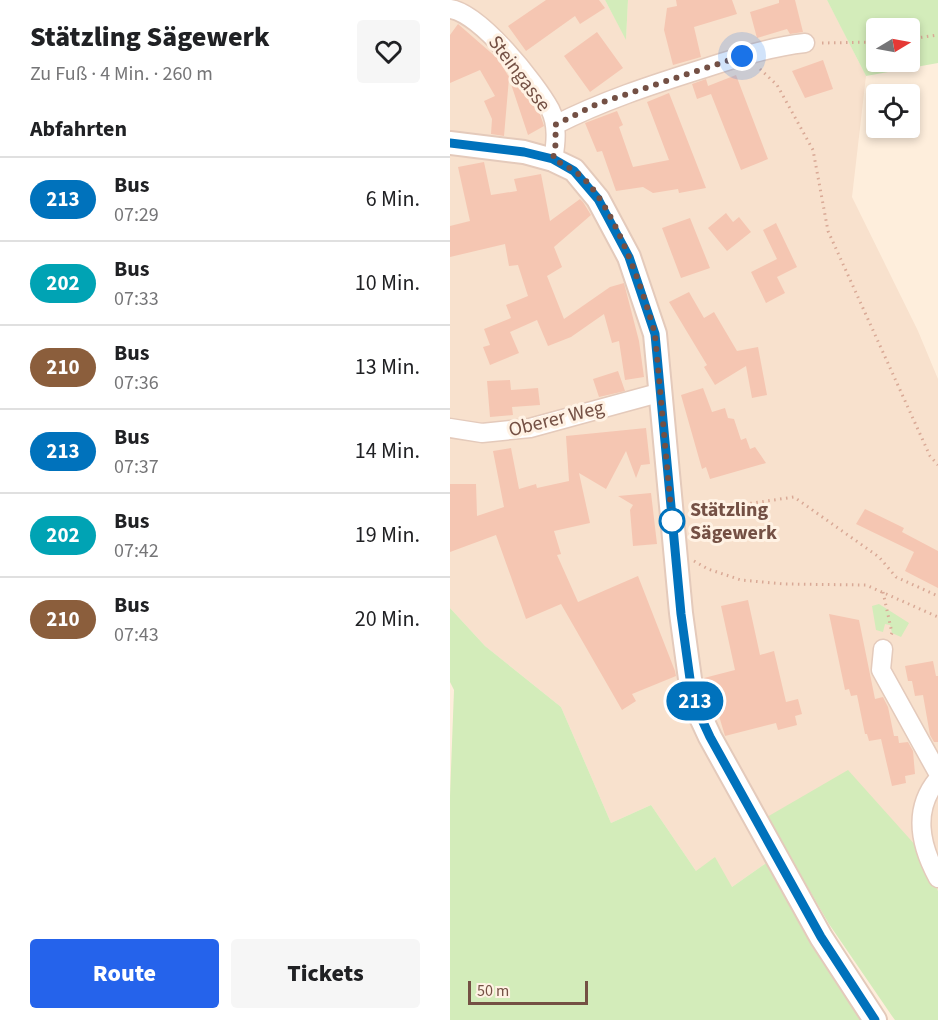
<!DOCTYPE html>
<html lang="de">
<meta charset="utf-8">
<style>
:root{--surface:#fff;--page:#f6f6f6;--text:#202124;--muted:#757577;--line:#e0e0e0;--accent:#2563eb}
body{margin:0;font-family:"Source Sans 3",sans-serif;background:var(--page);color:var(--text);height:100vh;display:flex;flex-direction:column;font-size:22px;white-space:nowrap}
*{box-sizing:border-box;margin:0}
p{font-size:20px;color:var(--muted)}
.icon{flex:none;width:33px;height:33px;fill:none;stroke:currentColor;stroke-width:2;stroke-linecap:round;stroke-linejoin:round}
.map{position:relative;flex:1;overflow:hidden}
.panel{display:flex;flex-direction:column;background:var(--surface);width:450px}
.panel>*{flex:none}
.badge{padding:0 12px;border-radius:20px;font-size:21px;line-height:39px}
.needle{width:39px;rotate:80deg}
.controls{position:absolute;left:416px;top:18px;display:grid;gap:12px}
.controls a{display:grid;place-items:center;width:54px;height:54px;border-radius:6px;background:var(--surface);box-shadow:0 3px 9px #0003;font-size:30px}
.scale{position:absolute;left:18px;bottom:15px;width:120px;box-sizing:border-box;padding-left:6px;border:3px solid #745044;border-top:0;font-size:16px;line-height:21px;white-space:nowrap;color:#745044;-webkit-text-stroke:4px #fff2e4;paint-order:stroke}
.you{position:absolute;width:30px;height:30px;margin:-15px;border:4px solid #fff;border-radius:50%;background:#1a73e8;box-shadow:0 0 0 9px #1a73e833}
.map>.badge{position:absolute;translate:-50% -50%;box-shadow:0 0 0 3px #fff}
h2{padding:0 30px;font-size:22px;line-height:54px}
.round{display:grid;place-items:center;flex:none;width:63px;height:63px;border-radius:6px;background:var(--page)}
.headline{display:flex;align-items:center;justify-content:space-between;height:102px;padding:0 30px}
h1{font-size:28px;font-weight:800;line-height:45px}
.cta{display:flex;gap:12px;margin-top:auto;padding:12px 30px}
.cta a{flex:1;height:69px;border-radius:6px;background:var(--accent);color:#fff;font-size:24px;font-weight:800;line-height:69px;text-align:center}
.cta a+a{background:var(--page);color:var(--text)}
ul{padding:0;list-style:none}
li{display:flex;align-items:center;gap:18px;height:84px;padding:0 30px;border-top:2px solid var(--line)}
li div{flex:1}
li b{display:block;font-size:22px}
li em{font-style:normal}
li .badge{min-width:66px;font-weight:700;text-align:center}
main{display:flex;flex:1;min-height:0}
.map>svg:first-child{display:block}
.residential{fill:#f8e1cd}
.green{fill:#d3ecba;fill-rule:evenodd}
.building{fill:#f5c6b2}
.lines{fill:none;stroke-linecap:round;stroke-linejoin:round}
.minor-casing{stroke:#e4cabb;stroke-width:21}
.tertiary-casing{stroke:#e4cabb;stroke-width:26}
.path{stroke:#d9a996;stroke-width:3;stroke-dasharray:1.5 4.5;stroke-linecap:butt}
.minor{stroke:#fff;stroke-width:18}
.tertiary{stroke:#fff;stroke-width:22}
.line-casing{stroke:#fff;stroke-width:14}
.line{stroke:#0072bc;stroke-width:9}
.walk{stroke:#745044;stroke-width:6;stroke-dasharray:0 10.8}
.stop-dot{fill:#fff;stroke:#0072bc;stroke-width:3}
.labels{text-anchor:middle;stroke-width:6;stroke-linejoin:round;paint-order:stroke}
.street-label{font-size:20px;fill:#745044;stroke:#fff2e4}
.stop-label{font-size:20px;font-weight:bold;fill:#745044;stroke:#fff2e4;text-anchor:start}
</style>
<main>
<section class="panel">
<div class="headline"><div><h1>Stätzling Sägewerk</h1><p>Zu Fuß · 4 Min. · 260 m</p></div><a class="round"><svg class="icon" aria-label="heart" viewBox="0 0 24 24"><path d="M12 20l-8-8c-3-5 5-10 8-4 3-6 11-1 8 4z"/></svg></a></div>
<h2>Abfahrten</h2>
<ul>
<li><span class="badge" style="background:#0072bc;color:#fff">213</span><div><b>Bus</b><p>07:29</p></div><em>6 Min.</em></li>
<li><span class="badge" style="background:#00a3b4;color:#fff">202</span><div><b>Bus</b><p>07:33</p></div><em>10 Min.</em></li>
<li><span class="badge" style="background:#8b5e3c;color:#fff">210</span><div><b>Bus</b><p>07:36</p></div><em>13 Min.</em></li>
<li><span class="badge" style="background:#0072bc;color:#fff">213</span><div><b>Bus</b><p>07:37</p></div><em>14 Min.</em></li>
<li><span class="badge" style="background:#00a3b4;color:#fff">202</span><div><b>Bus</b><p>07:42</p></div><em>19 Min.</em></li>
<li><span class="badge" style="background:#8b5e3c;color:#fff">210</span><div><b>Bus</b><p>07:43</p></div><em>20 Min.</em></li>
</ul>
<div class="cta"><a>Route</a><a>Tickets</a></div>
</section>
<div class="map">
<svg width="488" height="1020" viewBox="0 0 488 1020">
<rect width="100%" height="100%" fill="#feeedc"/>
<path class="residential" d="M0,0H155L176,39L178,0H377L384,13L416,76L402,197L468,331L488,379V891L483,881L307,822L326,856L282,887L246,871L201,805L161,823L111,707L35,646L0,608Z"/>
<path class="green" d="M155,0H178L176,40Z
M377,0H488V63L416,76ZM426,28H459V62H426Z
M429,604L459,623L451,637L442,633L440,625L435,624L433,632L426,630L422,606Z
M0,608L35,646L111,707L161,823L201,805L246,871L265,857L282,887L319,861L415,1020H0V796L4,690L0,682Z
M398,770L467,847L488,891V1020H445L442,1016L379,924L317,817Z"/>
<path class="building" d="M96,0H149L155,8L130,24L125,16L76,51L58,26Z
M226,0H282L287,14L244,27L251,57L223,65L214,30L217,8L227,6Z
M329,0H345L353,32L340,34L337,29L307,38L300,12L329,3Z
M8,24L47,58L59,77L62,76L90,114L94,126L78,135L59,78L54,136L41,134L42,119L34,101L45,96L30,70L0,83V35Z
M147,32L173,68L140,92L114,56Z
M373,60L383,89L355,98L342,71Z
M286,75L318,159L291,170L261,94L247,99L242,84L256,79L258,86Z
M219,93L256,188L229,193L228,189L203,193L193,187L166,191L152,151L147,152L135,123L167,111L173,125L169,127L183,167L219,160L197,102Z
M34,162L41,195L67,191L64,179L91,174L100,221L130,199L133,202L141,215L104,247L112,267L97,276L114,319L160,287L174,283L189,341L194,377L175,380L169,341L162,343L154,314L121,337L98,346L87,320L60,332L69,353L40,365L33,347L40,345L34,329L61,318L56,305L78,296L68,265L59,266L55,244L0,257V226L20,221L8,167Z
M276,213L283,222L289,217L301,232L277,251L258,228Z
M240,218L260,268L231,278L212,228Z
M326,223L347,267L327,277L335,293L316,303L301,272L327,259L313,230Z
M239,292L254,318L264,312L287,351L308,347L317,395L302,398L296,366L265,385L254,367L257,365L219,302Z
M168,371L175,391L149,397L143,379Z
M60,380L61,390L88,388L90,405L62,407L63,415L40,417L37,381Z
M253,388L262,412L275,408L278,418L284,419L291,440L296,438L300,449L305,447L316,463L260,479L256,467L252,469L231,395Z
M196,428L200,464L191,465L186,478L176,451L156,489L129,473L140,523L104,531L111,554L107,555L128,602L188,576L225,671L226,676L182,694L186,701L172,710L111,604L76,619L46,535L0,552V484H26L27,516L54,507L43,451L61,448L69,489L86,484L87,488L119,481L116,436Z
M201,493L207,544L183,546L180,510L183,505L168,496Z
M415,509L454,528L452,532L488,551V588L455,571L464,552L406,524Z
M298,600L310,655L324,651L336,702L348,699L352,714L345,716L347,725L328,730L326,723L275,736L266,706L261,707L254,678L285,670L271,606Z
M379,614L409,620L425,699L433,697L438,707L444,736H448L449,743L458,742L463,751L465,774L455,776L456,783L442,786L431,739L419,741L417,734H415L407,695L401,696L399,689L395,690Z
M483,661L486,676H488V742H484L480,735L473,695L465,696L462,681H458L455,666Z"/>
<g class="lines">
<defs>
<path id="minor" d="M0,9C30,13 85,82 100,109C108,125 106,143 103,160
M105,125C152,101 201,85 252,69C286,58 319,47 355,43
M0,428L32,433L80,428L212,392
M433,649L431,670L488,773
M488,779C462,810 470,845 488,878"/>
<path id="tertiary" d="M0,143L74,152L103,160L124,170L148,199L179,257L205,334L231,613L240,679L247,709L260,737L371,937L425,1020"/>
</defs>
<use href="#minor" class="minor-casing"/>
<use href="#tertiary" class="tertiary-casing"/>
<path class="path" d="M459,39L488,35
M372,43L426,42
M310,69L327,85L363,150L378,231L480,456L488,465
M241,512L344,497L429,557L446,577L488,596
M244,561L258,569L291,580L334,584L416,585L488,617
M433,592L442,633L440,637"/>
<use href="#minor" class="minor"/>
<use href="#tertiary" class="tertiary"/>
</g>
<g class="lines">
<defs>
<path id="line" d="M0,143L74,152L103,159L124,171L148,199L179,257L205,334L231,614L240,679L247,709L260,737L371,937L425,1020"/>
</defs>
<use href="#line" class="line-casing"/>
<use href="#line" class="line"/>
<path class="walk" d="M222,521L205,334C193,290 166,211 134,179C125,170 114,165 103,159L106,142L105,125L147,104L292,56"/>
</g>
<circle class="stop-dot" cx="222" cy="521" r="12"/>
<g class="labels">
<g class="street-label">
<text transform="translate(70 73) rotate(53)" y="7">Steingasse</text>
<text transform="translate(106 418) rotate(-14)" y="7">Oberer Weg</text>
</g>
<g class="stop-label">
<text x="240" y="516">Stätzling<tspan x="240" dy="23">Sägewerk</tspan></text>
</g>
</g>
</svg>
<div class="controls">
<a><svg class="needle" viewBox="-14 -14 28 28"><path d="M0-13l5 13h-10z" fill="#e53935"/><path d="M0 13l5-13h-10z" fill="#757577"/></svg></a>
<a><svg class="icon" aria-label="locate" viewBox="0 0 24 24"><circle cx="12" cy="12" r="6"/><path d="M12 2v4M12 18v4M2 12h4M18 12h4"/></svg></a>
</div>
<div class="scale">50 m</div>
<div class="you" style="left:292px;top:56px"></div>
<b class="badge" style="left:245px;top:701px;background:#0072bc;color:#fff">213</b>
</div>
</main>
